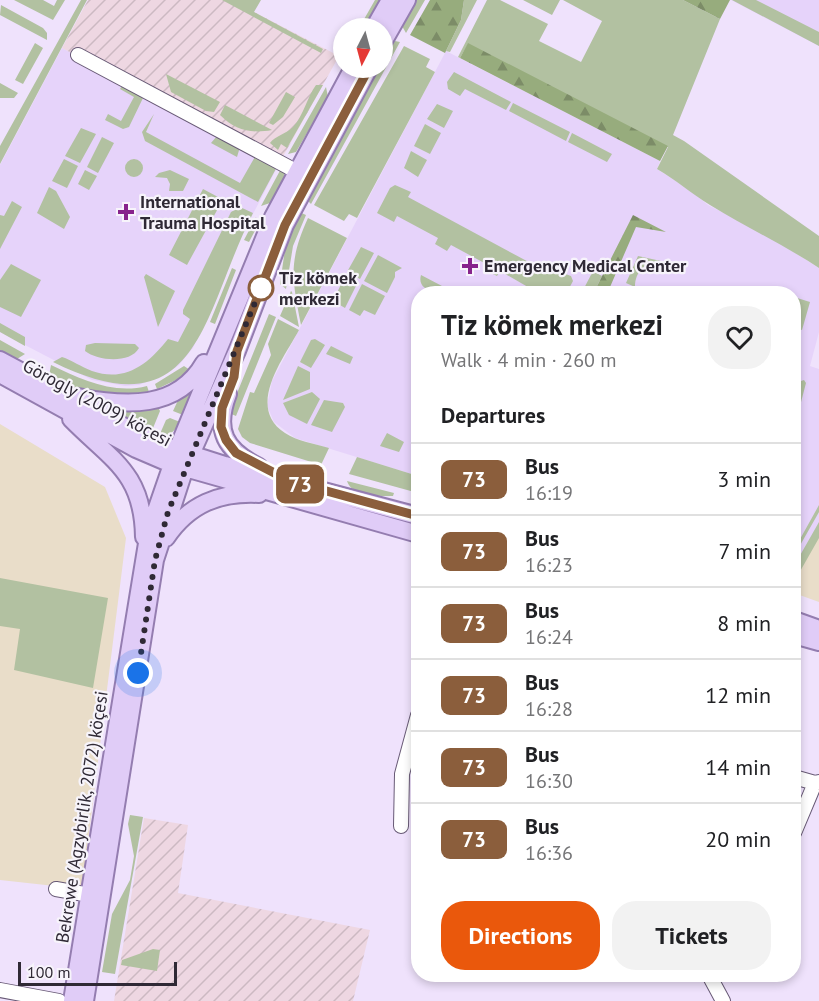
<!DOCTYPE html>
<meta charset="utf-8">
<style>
:root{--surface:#fff;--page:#f2f2f2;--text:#202124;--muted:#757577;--line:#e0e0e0;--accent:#ea580c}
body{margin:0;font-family:"PT Sans",sans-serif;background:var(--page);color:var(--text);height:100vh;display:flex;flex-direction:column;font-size:22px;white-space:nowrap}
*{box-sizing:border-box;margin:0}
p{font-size:20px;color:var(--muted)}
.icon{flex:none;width:33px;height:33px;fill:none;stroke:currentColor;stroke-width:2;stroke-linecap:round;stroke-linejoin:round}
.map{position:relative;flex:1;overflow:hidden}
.drawer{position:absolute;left:411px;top:286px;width:390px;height:696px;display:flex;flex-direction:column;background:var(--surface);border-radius:24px;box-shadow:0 3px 9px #0003}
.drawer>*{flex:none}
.badge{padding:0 12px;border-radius:9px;font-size:21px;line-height:39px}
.needle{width:39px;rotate:186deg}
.fabs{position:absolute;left:333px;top:18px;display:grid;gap:12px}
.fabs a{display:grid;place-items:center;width:60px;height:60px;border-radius:50%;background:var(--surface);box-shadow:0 3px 9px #0003;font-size:30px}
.scale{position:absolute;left:18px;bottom:15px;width:159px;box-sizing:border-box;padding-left:6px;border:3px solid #2f2935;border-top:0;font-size:16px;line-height:21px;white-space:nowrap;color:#2f2935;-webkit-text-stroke:4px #f7f4fb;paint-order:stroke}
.you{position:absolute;width:30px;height:30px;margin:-15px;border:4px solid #fff;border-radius:50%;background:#1a73e8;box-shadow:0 0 0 9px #1a73e833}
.map>.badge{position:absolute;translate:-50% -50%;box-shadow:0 0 0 3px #fff}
h2{padding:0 30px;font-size:22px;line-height:54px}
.round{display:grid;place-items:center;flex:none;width:63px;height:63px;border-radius:24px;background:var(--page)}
.head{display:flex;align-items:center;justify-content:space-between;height:102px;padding:0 30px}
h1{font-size:28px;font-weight:600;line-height:45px}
.action{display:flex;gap:12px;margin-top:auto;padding:12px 30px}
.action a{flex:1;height:69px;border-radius:24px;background:var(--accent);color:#fff;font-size:24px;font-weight:600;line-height:69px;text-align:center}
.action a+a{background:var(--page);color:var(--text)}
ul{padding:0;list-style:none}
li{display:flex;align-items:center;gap:18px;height:72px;padding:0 30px;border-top:2px solid var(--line)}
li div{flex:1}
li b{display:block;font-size:22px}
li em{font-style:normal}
li .badge{min-width:66px;font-weight:700;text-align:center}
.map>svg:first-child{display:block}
.built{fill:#e6d3fa}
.industrial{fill:url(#industrial-furrows)}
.education{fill:#e9ddc9}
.green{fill:#b2c1a1}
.forest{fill:url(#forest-firs)}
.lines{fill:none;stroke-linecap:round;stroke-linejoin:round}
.minor-casing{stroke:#685a76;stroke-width:16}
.major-casing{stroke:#947db0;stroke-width:20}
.minor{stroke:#fff;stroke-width:14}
.major{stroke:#e0ccf7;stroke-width:16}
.line-casing{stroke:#fff;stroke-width:14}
.line{stroke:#8b5e3c;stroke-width:9}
.walk{stroke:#2f2935;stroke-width:6;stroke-dasharray:0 10.8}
.poi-dot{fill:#87238c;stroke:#f7f4fb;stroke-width:2}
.stop-dot{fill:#fff;stroke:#8b5e3c;stroke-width:3}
.labels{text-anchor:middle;stroke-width:4.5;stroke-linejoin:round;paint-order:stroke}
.poi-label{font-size:18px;font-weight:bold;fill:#2f2935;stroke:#f7f4fb;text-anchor:start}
.stop-label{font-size:18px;font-weight:bold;fill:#2f2935;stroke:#f7f4fb;text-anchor:start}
.street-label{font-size:18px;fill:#2f2935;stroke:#f7f4fb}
</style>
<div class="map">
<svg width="819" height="1001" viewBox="0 0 819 1001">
<defs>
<pattern id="industrial-furrows" width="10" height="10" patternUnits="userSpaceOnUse" patternTransform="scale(1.5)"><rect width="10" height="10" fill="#eed7e2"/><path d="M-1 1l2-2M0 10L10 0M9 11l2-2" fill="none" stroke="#ccb9c2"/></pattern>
<pattern id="forest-firs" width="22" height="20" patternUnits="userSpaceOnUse" patternTransform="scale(1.5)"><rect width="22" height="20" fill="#97ac7d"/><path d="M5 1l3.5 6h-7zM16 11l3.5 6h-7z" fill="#7c8c67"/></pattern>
</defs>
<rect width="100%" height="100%" fill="#efe2fc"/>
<path class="built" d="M731,0H819V46Z
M62,48L280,162L241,237L193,348L179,365L166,374L139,385L125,386L92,380L0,332V165Z
M446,51L660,161L657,169L690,190L708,205L762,232L819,268V332L810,366L819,369V529L794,573V294H418V476L295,438L274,422L267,406L272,381Z"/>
<path class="industrial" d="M88,0H231L339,56L280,162L62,48Z
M144,818L188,825L178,893L370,930L353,1001H114Z"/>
<path class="education" d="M0,424L105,487L126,538L82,889L0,880Z
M819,529V602L794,593V574Z"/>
<path class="green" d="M14,0H43L54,6L57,0H65L53,20Z
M81,0H87L0,164V146Z
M222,0H261L254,12L323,49L321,53Z
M375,0H382L366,28H359Z
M416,0H425L406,33L402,26Z
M464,0H477L450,52L446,51L461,20Z
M487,0H500L548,24L539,41L581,62L602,21L563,0H683L720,19L673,135L684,141L819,236V268C784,245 746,227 710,205C692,194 676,180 657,169L668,147L468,44L460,58L458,57Z
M523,0H560L552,15Z
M732,0H756L819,32V46Z
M1,5L43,28L47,33V40L0,15Z
M395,41L400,42L311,204L307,200L319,173L378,68H382L383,59Z
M35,43L43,48L23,84L15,80Z
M404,46L430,59L426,67L435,72L357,218L349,214L344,221L314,205Z
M454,72L511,102L506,110L465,89L460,96L448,89L447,82Z
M166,74L220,102L214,112L206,111L171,92Z
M0,83L18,93L14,98H0Z
M123,84L143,98L129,127L123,129L105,120L108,114L121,121L134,97L120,89Z
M316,85H323L287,148L281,144L278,150L270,143C275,136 286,134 293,127C304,115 307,97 316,85Z
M326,87L328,97L296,152L288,154Z
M286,92L295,97L283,117L273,125L269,123Z
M513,103L570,132L566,141L509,111Z
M437,104L453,111L444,128L427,119Z
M225,105L272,130C250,134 235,130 220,115Z
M154,114L146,132L240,183L256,155L278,165L258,202L145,141L142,132Z
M425,124L441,133L430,154L414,146Z
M81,128L96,134L80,163L65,156Z
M572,133L612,154L607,162L568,142Z
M217,136L240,147L237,157L211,143Z
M102,137L114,143L98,173L87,167Z
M411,151L427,160L418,177L404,168Z
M64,159L78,166L67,188L52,181Z
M125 168a9 9 0 1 1 18 0a9 9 0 1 1-18 0Z
M283,165L285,176L270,203L261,206Z
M85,170L97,176L89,190L78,184Z
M170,170L189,179L183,191H169L170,184L167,178L155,177L159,173Z
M395,185L411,192L408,197L549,273L552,269L571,276L573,281L566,294H540L500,271L497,276L485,270L488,265L451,245L447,251L435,244L438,238L397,216L394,222L377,213L390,188Z
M49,187L56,191L70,217L64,229L37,213Z
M203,189L218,197L221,203L187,265L169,255Z
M12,201L22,207L0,249V215L4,216Z
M240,207L253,213C202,313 200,435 53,362L62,357C72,360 81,367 92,371C126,383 149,363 168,339L178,342L190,319L183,314V310L231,212Z
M299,212L306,215L293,246L286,289L280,284L286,242Z
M256,217L258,225L249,242L244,240Z
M308,218L347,238L301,325C292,279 288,262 308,218Z
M361,247L374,253L360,279L347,272Z
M378,255L402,268L395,272V277L387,293L364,281Z
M638,256L661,261C646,262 635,271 635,287L626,283Z
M11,264L41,280L21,317L0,307V280Z
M232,268L236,270L215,324L210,322Z
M593,271L602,276L593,294H581Z
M146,274L175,291L158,327L144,277Z
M421,275L442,286L443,288C432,294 417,288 421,275Z
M345,276L358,282L345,308L333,301Z
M362,284L385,296L375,315L364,310L360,316L349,310Z
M291,291L292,292L299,327L280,316Z
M794,297L810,302L802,330L794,328Z
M269,314L276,317L236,416L229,413Z
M278,319L299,330C284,358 245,407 285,433C297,441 315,444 329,448L321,465L250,443L242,437L238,429L250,392L254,393L271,355L268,344Z
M0,323L25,337V346L0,332Z
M315,339L325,345L311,368L300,362L311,340Z
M0,340L25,354L17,359L0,350Z
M95,343L135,344L139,348C130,364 98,361 85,351L86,345Z
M331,346L353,357L350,364L326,354Z
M51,365C81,379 113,395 147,386L149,392C125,399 69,392 49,376Z
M184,366L193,372L157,389L155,384Z
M298,366L310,372V389L283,400Z
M804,380L806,383L794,429V410L801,381Z
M191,389L183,415L173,411L180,396Z
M312,392L320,399L307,424L289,415L283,403Z
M324,400L343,403L345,407L332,432L311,425Z
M157,405L160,411L151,433L118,415L120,411Z
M170,418L180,422C175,431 169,437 159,436L166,420Z
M387,433L404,442L399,452L380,446Z
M357,457L418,476V493L349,474Z
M347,481L394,493L393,496C379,496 352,497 347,481Z
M819,505V512L794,556V550Z
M819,522V538L794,582V566Z
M0,578L108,598L93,688L14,670L20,629L0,626Z
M130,815L143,817L115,974L102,972L112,914L130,880L134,856L128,824Z
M153,949L160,950L157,971L121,965L122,960Z"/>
<path class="forest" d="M430,0H464L461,20L445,53L410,35Z
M683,0H730L720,19Z
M468,43L668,146L660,161L460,58Z
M633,215L666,232L636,227L607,294H593Z"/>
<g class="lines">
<defs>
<path id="minor" d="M78,55L307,177
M794,777L815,783
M401,826L402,774L418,715
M794,833L815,783L819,782
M56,889L90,895
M709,975L723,1001
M0,990L59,1001"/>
<path id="major" d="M374,28L390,0
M382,44L407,0
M0,360L153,442L225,465L418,516
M0,374L136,449L171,464L418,534
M228,394C214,431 225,450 259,467
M78,397C125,406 177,410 204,363
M71,419C111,460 143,472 144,537
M166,538C189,504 219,492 259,494
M794,620L819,629
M794,635L819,642
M72,1001L149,531L177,450L273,217L353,68
M85,1001L155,560L185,468L237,351L285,225L369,68"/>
</defs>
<use href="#minor" class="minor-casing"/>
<use href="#major" class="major-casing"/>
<use href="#minor" class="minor"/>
<use href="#major" class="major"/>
</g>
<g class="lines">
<defs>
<path id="line" d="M369,68L285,225L237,351L234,377L222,408L221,427L226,440L236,453L290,481L418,516"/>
</defs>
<use href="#line" class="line-casing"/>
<use href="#line" class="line"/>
<path class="walk" d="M138,673L155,560L168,512L261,288"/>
</g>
<g class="poi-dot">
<path d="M123 203h6v6h6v6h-6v6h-6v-6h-6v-6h6z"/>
<path d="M467 257h6v6h6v6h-6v6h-6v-6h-6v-6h6z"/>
</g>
<circle class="stop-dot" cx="261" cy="288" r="12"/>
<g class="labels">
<g class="poi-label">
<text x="140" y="208">International<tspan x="140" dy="21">Trauma Hospital</tspan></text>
<text x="484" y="272">Emergency Medical Center</text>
</g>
<g class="stop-label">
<text x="279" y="284">Tiz kömek<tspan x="279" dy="21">merkezi</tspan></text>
</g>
<g class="street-label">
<text transform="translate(97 403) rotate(28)" y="6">Görogly (2009) köçesi</text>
<text transform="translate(82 817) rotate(-81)" y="6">Bekrewe (Agzybirlik, 2072) köçesi</text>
</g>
</g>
</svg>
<div class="fabs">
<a><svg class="needle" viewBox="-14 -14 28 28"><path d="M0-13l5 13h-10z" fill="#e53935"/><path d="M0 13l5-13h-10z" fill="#757577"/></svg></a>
</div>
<div class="scale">100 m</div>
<div class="you" style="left:138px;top:673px"></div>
<b class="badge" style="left:300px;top:484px;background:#8b5e3c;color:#fff">73</b>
<section class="drawer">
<div class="head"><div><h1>Tiz kömek merkezi</h1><p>Walk · 4 min · 260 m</p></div><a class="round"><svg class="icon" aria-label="heart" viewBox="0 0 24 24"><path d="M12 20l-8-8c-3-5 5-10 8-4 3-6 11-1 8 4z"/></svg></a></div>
<h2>Departures</h2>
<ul>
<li><span class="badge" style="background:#8b5e3c;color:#fff">73</span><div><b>Bus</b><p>16:19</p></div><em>3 min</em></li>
<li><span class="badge" style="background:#8b5e3c;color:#fff">73</span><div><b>Bus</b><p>16:23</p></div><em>7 min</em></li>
<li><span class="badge" style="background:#8b5e3c;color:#fff">73</span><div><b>Bus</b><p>16:24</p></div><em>8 min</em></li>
<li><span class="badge" style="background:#8b5e3c;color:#fff">73</span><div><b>Bus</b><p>16:28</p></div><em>12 min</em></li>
<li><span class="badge" style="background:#8b5e3c;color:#fff">73</span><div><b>Bus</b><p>16:30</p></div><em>14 min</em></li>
<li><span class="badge" style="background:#8b5e3c;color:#fff">73</span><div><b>Bus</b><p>16:36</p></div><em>20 min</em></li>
</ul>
<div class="action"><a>Directions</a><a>Tickets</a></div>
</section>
</div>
